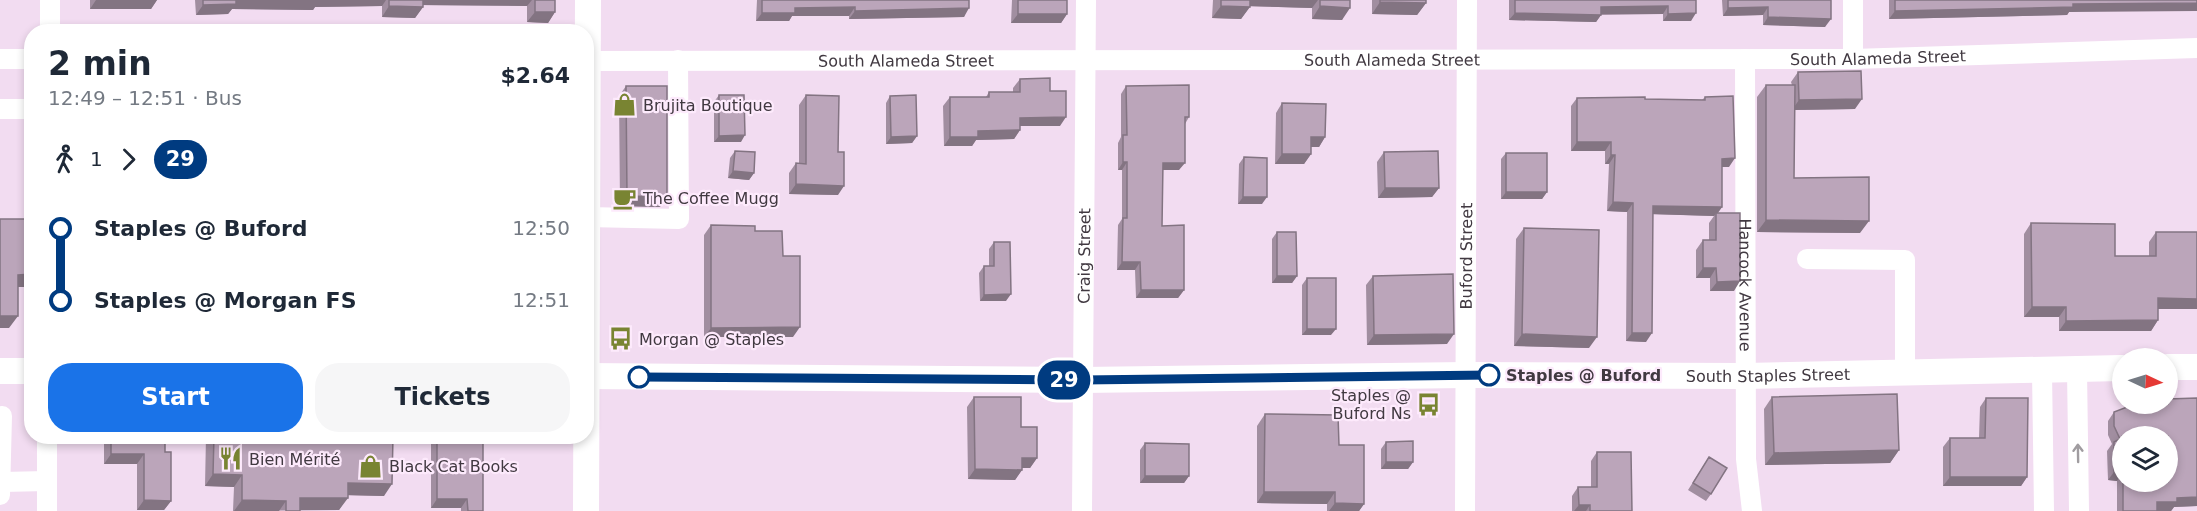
<!DOCTYPE html>
<meta charset="utf-8">
<style>
:root{--surface:#fff;--page:#f6f6f7;--text:#1f2937;--muted:#747a83;--accent:#1a73e8}
body{margin:0;font-family:"DejaVu Sans",sans-serif;background:var(--page);color:var(--text);height:100vh;display:flex;flex-direction:column;font-size:22px;white-space:nowrap}
*{box-sizing:border-box;margin:0}
p{font-size:20px;color:var(--muted)}
.icon{flex:none;width:33px;height:33px;fill:none;stroke:currentColor;stroke-width:2;stroke-linecap:round;stroke-linejoin:round}
.map{position:relative;flex:1;overflow:hidden}
.panel{position:absolute;left:24px;top:24px;width:570px;height:420px;display:flex;flex-direction:column;background:var(--surface);border-radius:24px;box-shadow:0 3px 9px #0003}
.panel>*{flex:none}
.badge{padding:0 12px;border-radius:20px;font-size:21px;line-height:39px}
.needle{width:39px;rotate:94deg}
.fabs{position:absolute;left:2112px;top:348px;display:grid;gap:12px}
.fabs a{display:grid;place-items:center;width:66px;height:66px;border-radius:50%;background:var(--surface);box-shadow:0 3px 9px #0003;font-size:30px}
.map>.badge{position:absolute;translate:-50% -50%;box-shadow:0 0 0 3px #fff}
.legs{display:flex;align-items:center;gap:9px;height:66px;padding:0 24px;font-size:20px}
.legs p{margin-inline-start:auto}
.head{display:flex;align-items:center;justify-content:space-between;height:102px;padding:0 24px}
h1{font-size:33px;font-weight:700;line-height:45px}
.button{display:flex;gap:12px;margin-top:auto;padding:12px 24px}
.button a{flex:1;height:69px;border-radius:24px;background:var(--accent);color:#fff;font-size:24px;font-weight:700;line-height:69px;text-align:center}
.button a+a{background:var(--page);color:var(--text)}
ul{padding:0 24px;list-style:none}
li{display:flex;align-items:center;gap:21px;height:72px;font-size:22px}
li i{display:grid;place-items:center;width:9px;height:100%;margin:0 8px;background:currentColor}
li i::after{content:'';width:15px;height:15px;margin:-8px;border:4px solid;border-radius:50%;background:var(--surface)}
li p{margin-inline-start:auto}
li:first-child i{background:linear-gradient(#0000 50%,currentColor 0)}
li:last-child i{background:linear-gradient(currentColor 50%,#0000 0)}
.map>svg:first-child{display:block}
.lines{fill:none;stroke-linecap:round;stroke-linejoin:round}
.minor{stroke:#fff;stroke-width:20}
.major{stroke:#fff;stroke-width:26}
.wall{fill:#a18ea0}
.shaded-wall{fill:#837482}
.building{fill:#bba5ba;stroke:#837482;stroke-width:1.5}
.oneway{stroke:#a09ca0}
.line-1-casing{stroke:#fff;stroke-width:14}
.line-1{stroke:#003b80;stroke-width:9}
.stop-1-dot{fill:#fff;stroke:#003b80;stroke-width:3}
.labels{text-anchor:middle;stroke-width:4.5;stroke-linejoin:round;paint-order:stroke}
.street-label{font-size:16px;fill:#413941;stroke:#fdeafc}
.poi-label{font-size:16px;fill:#413941;stroke:#fdeafc;text-anchor:start}
.stop-label{font-size:16px;font-weight:bold;fill:#413941;stroke:#fdeafc;text-anchor:start}
</style>
<div class="map">
<svg width="2197" height="511" viewBox="0 0 2197 511">
<rect width="100%" height="100%" fill="#f2dcf1"/>
<g class="lines">
<g class="minor">
<path d="M50,32V0"/>
<path d="M0,59H32"/>
<path id="s1" d="M1745,59L1746,459L1752,511"/>
<path d="M1853,59V0"/>
<path id="s2" d="M586,61L1853,59L2197,48"/>
<path d="M0,109H32"/>
<path d="M587,217L679,219L678,60"/>
<path d="M1807,259L1905,260V373"/>
<path d="M2077,370L2079,511"/>
<path d="M2042,371L2044,511"/>
<path d="M2,482L47,481"/>
<path d="M0,495L2,416"/>
<path d="M47,511V436"/>
<path id="s3" d="M1082,511L1086,0"/>
<path id="s4" d="M1465,511L1467,0"/>
</g>
<g class="major">
<path d="M2168,367H2197"/>
<path d="M0,371H32"/>
<path id="s5" d="M586,376L1082,380L1466,375L1745,376L2122,368"/>
<path d="M586,511L588,0"/>
</g>
</g>
<path class="wall" d="M90,0H157L151,9H90Z
M195,0H555V12L548,23L527,22V6L423,5V7L415,18L382,17V6L315,7L313,10L232,9L228,14L196,15Z
M757,0H969L964,17L849,19V16H792L789,21H756Z
M1012,0H1067V14L1061,23H1011Z
M1213,0H1350L1342,20L1312,19V8L1250,6L1241,19L1212,18Z
M1372,0H1426V3L1417,15L1372,14Z
M1509,0H1696L1691,21H1663V14L1601,15L1596,22L1509,20Z
M1722,0H1831L1825,27L1763,25V15L1723,16Z
M1889,0H2197L2069,12L2067,15L1889,19Z
M1798,72L1855,109L1795,110L1794,178L1860,233L1757,232V97L1766,85H1792L1791,82Z
M1020,79L1050,91L1060,126H1020V130L1014,139L976,140L972,146H944L943,106L950,97H986L989,92H1013V88Z
M626,86L660,207L620,206L619,96Z
M1126,86L1189,117L1185,124L1179,170H1163L1162,226L1184,290L1178,298H1136L1135,270H1117L1118,225L1122,219V170H1118V143L1121,137V94Z
M719,95L741,142H714V102Z
M806,95L838,195L789,194V173L796,163H799V105Z
M890,96L917,136L912,143L886,144V103Z
M1705,97L1729,167H1722V207L1718,213L1734,291H1710V278H1696V250L1703,240H1709V223L1714,216L1653,214L1646,342L1626,341L1627,212L1607,211L1609,164H1605V151H1571V106L1577,98L1702,100Z
M1282,103L1325,137L1319,147H1311V154L1304,164H1275L1276,113Z
M735,151L754,173L749,180L728,178L730,158Z
M1384,152L1439,188L1432,197L1378,198L1377,162Z
M1506,153L1547,192L1542,199H1501V159Z
M1244,157L1262,204H1238L1239,164Z
M2031,223L2115,256H2149V242L2156,232H2197V309H2158V320L2151,331H2059V317H2024V234Z
M711,225L783,256L793,337H704V235Z
M1524,228L1589,348L1514,346L1516,239Z
M1277,232L1297,276L1292,283H1272V239Z
M994,242L1006,301H980L979,273L984,266H989V249Z
M1373,276L1447,344L1367,345L1366,285Z
M1307,278L1331,335H1302V285Z
M974,397L1021,427L1037,458L1030,468H1022V470L1015,480L968,479L967,407Z
M1772,397L1899,450L1890,463L1765,465L1764,409Z
M1986,398L2027,477L2021,486H1943V447L1950,438H1979L1980,407Z
M2197,398V506L2174,507L2171,511H2117V481L2108,480L2107,451L2112,444L2108,435V421L2114,412Z
M1265,414L1339,445L1364,504L1359,511H1327V504L1257,503V426Z
M104,436H165V452L171,501L164,510H137V464H104Z
M206,436H393L384,496L348,495L339,510L233,511L234,487L205,486Z
M431,436H487L486,438H483V511H461V508H431Z
M1386,442L1413,462L1408,469H1381V449Z
M1145,443L1189,476L1184,483H1140V450Z
M1597,452L1632,511H1572V496L1578,487H1591V461Z
M1709,457L1711,494L1706,501L1688,490Z"/>
<path class="shaded-wall" d="M96,0H157L151,9H90Z
M234,0H386L382,6L315,7L313,10L232,9L228,14L196,15L203,5Z
M419,0H532L527,6L416,5Z
M1245,0H1318L1312,8L1241,6Z
M1380,2L1426,3L1417,15L1372,14Z
M2197,3V11L2069,12L2067,15L1889,19L1895,11L2073,4Z
M389,6L423,7L415,18L382,17Z
M1221,6L1250,7L1241,19L1212,18Z
M1320,6L1350,8L1342,20L1312,19Z
M1668,6L1663,14H1598L1601,15L1596,22L1509,20L1515,13L1601,7Z
M855,7L849,16H792L789,21H756L762,13L795,8Z
M1768,7L1763,15L1723,16L1728,8Z
M969,8L964,17L849,19L855,11Z
M535,12H555L548,23L527,22Z
M1696,13L1691,21H1663L1668,14Z
M1018,14H1067L1061,23H1011Z
M1768,17L1831,19L1825,27L1763,25Z
M1862,99L1855,109L1792,110L1799,100Z
M1066,117L1060,126H1014L1020,118Z
M1020,130L1014,139L976,140L972,146H944L950,137L978,131Z
M745,135L741,142H714L719,136Z
M917,136L912,143L886,144L891,137Z
M1311,137H1325L1319,147H1304Z
M1577,142H1611L1605,151H1571Z
M1282,154H1311L1304,164H1275Z
M1611,155H1615L1609,164H1605Z
M1735,158L1729,167H1716L1722,159Z
M1123,162H1127L1122,170H1118Z
M1163,163H1185L1179,170H1157Z
M733,171L754,173L749,180L728,178Z
M796,184L844,186L838,195L789,194Z
M1385,188H1439L1432,197L1378,198Z
M1506,192H1547L1542,199H1501Z
M627,196L667,197L660,207L620,206Z
M1243,197H1267L1262,204H1238Z
M1613,202L1633,203L1627,212L1607,211Z
M1653,206L1722,207L1716,215V213L1714,216L1647,214Z
M1766,220L1869,221L1860,233L1757,232Z
M1122,262H1140L1135,270H1117Z
M1703,268H1716L1710,278H1696Z
M32,274V276L24,287H9L18,275Z
M1277,276H1297L1292,283H1272Z
M1740,281L1734,291H1710L1717,282Z
M1141,290H1184L1178,298H1136Z
M1011,294L1006,301H980L984,295Z
M2158,298L2197,299V309H2151Z
M2032,307H2066L2059,317H2024Z
M0,316H18L9,328H0Z
M2158,320L2151,331H2059L2066,321Z
M800,327L793,337H704L711,328Z
M1307,329H1336L1331,335H1302Z
M1632,333H1652L1646,342L1626,341Z
M1454,334L1447,344L1367,345L1374,335Z
M1522,334L1597,337L1589,348L1514,346Z
M1899,450L1890,463L1765,465L1774,453Z
M111,454H144L137,464H104Z
M1022,458H1037L1030,468H1015Z
M1386,462H1413L1408,469H1381Z
M975,469L1022,470L1015,480L968,479Z
M2114,472H2122L2117,481L2108,480Z
M213,474L242,475L234,487L205,486Z
M1145,476H1189L1184,483H1140Z
M1950,477H2027L2021,486H1943Z
M348,483L392,484L384,496L340,495Z
M1264,492H1335L1327,504L1257,503Z
M2197,497V506L2174,507L2171,511H2151L2157,502L2177,498Z
M300,498H348L339,510H292Z
M437,499H467L461,508H431Z
M144,500L171,501L164,510H137Z
M242,500L286,501L279,511H234Z
M1335,503L1364,504L1359,511H1329Z
M1579,505H1590L1586,511H1574Z"/>
<path class="building" d="M203,0H236V4L203,5Z
M389,0H423V7L389,6Z
M535,0H555V12H535Z
M762,0H969V8L855,11V7L795,8V13H762Z
M1018,0H1067V14H1018Z
M1221,0H1250V7L1221,6Z
M1320,0H1350V8L1320,6Z
M1380,0H1426V3L1380,2Z
M1515,0H1696V13L1668,14V6L1601,7V15L1515,13Z
M1728,0H1831V19L1768,17V7L1728,8Z
M1895,0H2197V3L2073,4V7L1895,11Z
M1861,71L1862,99L1799,100L1798,72Z
M1050,78V91H1066V117L1020,118V130L978,131V137H950V97H989V92H1020V79Z
M1189,85V117H1185V163H1163L1162,226L1184,225V290H1141L1140,262H1122L1123,218H1127V162H1123V135H1127L1126,86Z
M1766,85H1795L1794,178L1869,177V221L1766,220Z
M626,86H667V197L627,196Z
M719,95H744L745,135L719,136Z
M806,95L839,96L838,152H844V186L796,184V163L806,164Z
M916,95L917,136L891,137L890,96Z
M1733,96L1735,158L1722,159V207L1653,206L1652,333H1632L1633,203L1613,202L1615,155H1611V142H1577V98L1645,97V99L1705,100V97Z
M1282,103L1326,104L1325,137H1311V154H1282Z
M735,151L755,152L754,173L733,171Z
M1438,151L1439,188H1385L1384,152Z
M1506,153H1547V192H1506Z
M1244,157L1267,158V197H1243Z
M1716,213H1740V281L1717,282L1716,268H1703V240H1716Z
M0,219H32V274L18,275V316H0Z
M2031,223L2115,224V256H2156V232H2197V299L2158,298V320L2066,321V307H2032Z
M711,225L755,226V231H782L783,256H800V327L711,328Z
M1524,228L1599,230L1597,337L1522,334Z
M1277,232H1296L1297,276H1277Z
M994,242H1010L1011,294L984,295V266H994Z
M1453,274L1454,334L1374,335L1373,276Z
M1307,278H1336V329H1307Z
M1897,394L1899,450L1774,453L1772,397Z
M974,397H1021V427H1037V458H1022V470L975,469Z
M1986,398H2028L2027,477H1950V438H1985Z
M2197,398V497L2177,498V502H2157V511H2123V482H2168V436H2122V472H2114V442L2120,439L2114,426V412L2135,404H2168V399Z
M1265,414L1338,415L1339,445H1364V504L1335,503V492H1264Z
M111,436H165V452H171V501L144,500V454H111Z
M214,436H393L392,484L348,483V498H300V511H286V501L242,500V475L213,474Z
M437,436H483V511H468L467,499H437Z
M1413,441V462H1386V442Z
M1145,443L1189,444V476H1145Z
M1597,452H1631L1632,511H1590V505H1579L1578,487H1597Z
M1709,457L1727,468L1711,494L1693,483Z"/>
<defs><path id="oneway-shaft" d="M-6 0H5M1.5-3L5.5 0L1.5 3" fill="none" stroke-width="1.6" stroke-linecap="round" stroke-linejoin="round" transform="scale(1.5)"/></defs>
<use class="oneway" href="#oneway-shaft" transform="translate(2078 453) rotate(-91)"/>
<g class="lines">
<defs>
<path id="line-1" d="M639,377L1082,380L1489,375"/>
</defs>
<use href="#line-1" class="line-1-casing"/>
<use href="#line-1" class="line-1"/>
</g>
<defs>
<symbol id="shop-bare" viewBox="-9 -9 18 18"><path d="M-5-2.5h2.3a2.7 3.5 0 0 1 5.4 0H5L5.5 6h-11ZM-1.5-2.5h3a1.5 2.3 0 0 0-3 0Z" fill="#798432" stroke="#fdeafc" stroke-width="2.5" paint-order="stroke"/></symbol>
<symbol id="cafe-bare" viewBox="-9 -9 18 18"><path d="M-5.5-4.5H6V0H3Q3 3.5 0 3.5H-2.5Q-5.5 3.5-5.5 0ZM3-3.2v2h1.7v-2ZM-6 4.5H4V6H-6Z" fill="#798432" stroke="#fdeafc" stroke-width="2.5" paint-order="stroke"/></symbol>
<symbol id="bus-bare" viewBox="-9 -9 18 18"><path d="M-5-6H5V4H4V6H2V4H-2V6H-4V4H-5ZM-3.5-4V0h7V-4ZM-3.5 1.2v1.5H-2V1.2ZM2 1.2v1.5H3.5V1.2Z" fill="#798432" stroke="#fdeafc" stroke-width="2.5" paint-order="stroke"/></symbol>
<symbol id="restaurant-bare" viewBox="-9 -9 18 18"><path d="M-5-6h1v4h1v-4h1v4h1v-4h1v5L-1.5 .5V6h-2V.5L-5-1ZM5-6V6H3V1.5H1.5Q1.5-4 5-6Z" fill="#798432" stroke="#fdeafc" stroke-width="2.5" paint-order="stroke"/></symbol>
</defs>
<g fill-rule="evenodd">
<use href="#shop-bare" x="608" y="88" width="33" height="33"/>
<use href="#cafe-bare" x="608" y="182" width="33" height="33"/>
<use href="#bus-bare" x="604" y="322" width="33" height="33"/>
<use href="#bus-bare" x="1412" y="388" width="33" height="33"/>
<use href="#restaurant-bare" x="214" y="442" width="33" height="33"/>
<use href="#shop-bare" x="354" y="450" width="33" height="33"/>
</g>
<g class="stop-1-dot">
<circle cx="1489" cy="375" r="10"/>
<circle cx="639" cy="377" r="10"/>
</g>
<g class="labels">
<g class="street-label">
<text dy="6" stroke="none"><textPath href="#s2" startOffset="1292">South Alameda Street</textPath></text>
<text dy="6" stroke="none"><textPath href="#s2" startOffset="806">South Alameda Street</textPath></text>
<text dy="6" stroke="none"><textPath href="#s2" startOffset="320">South Alameda Street</textPath></text>
<text dy="6" stroke="none"><textPath href="#s3" startOffset="255">Craig Street</textPath></text>
<text dy="6" stroke="none"><textPath href="#s4" startOffset="255">Buford Street</textPath></text>
<text dy="6" stroke="none"><textPath href="#s1" startOffset="226">Hancock Avenue</textPath></text>
<text dy="6" stroke="none"><textPath href="#s5" startOffset="1182">South Staples Street</textPath></text>
</g>
<g class="poi-label">
<text x="643" y="111">Brujita Boutique</text>
<text x="643" y="204">The Coffee Mugg</text>
<text x="639" y="345">Morgan @ Staples</text>
<text x="1411" y="401" text-anchor="end">Staples @<tspan x="1411" dy="18">Buford Ns</tspan></text>
<text x="249" y="465">Bien Mérité</text>
<text x="389" y="472">Black Cat Books</text>
</g>
<g class="stop-label">
<text x="1506" y="381">Staples @ Buford</text>
</g>
</g>
</svg>
<div class="fabs">
<a><svg class="needle" viewBox="-14 -14 28 28"><path d="M0-13l5 13h-10z" fill="#e53935"/><path d="M0 13l5-13h-10z" fill="#747a83"/></svg></a>
<a><svg class="icon" aria-label="layers" viewBox="0 0 24 24"><path d="M12 4l9 5-9 5-9-5zM3 14l9 5 9-5"/></svg></a>
</div>
<b class="badge" style="left:1064px;top:380px;background:#003b80;color:#fff">29</b>
<section class="panel">
<div class="head"><div><h1>2 min</h1><p>12:49 – 12:51 · Bus</p></div><b>$2.64</b></div>
<div class="legs"><svg class="icon" aria-label="walk" viewBox="0 0 24 24"><circle cx="13" cy="4" r="2"/><path d="M13 8l-2 6 4 7M11 14l-3 7M7 12l3-4h3l4 4"/></svg>1<svg class="icon" aria-label="forward" viewBox="0 0 24 24"><path d="M9 5l7 7-7 7"/></svg><b class="badge" style="background:#003b80;color:#fff">29</b></div>
<ul>
<li><i style="color:#003b80"></i><b>Staples @ Buford</b><p>12:50</p></li>
<li><i style="color:#003b80"></i><b>Staples @ Morgan FS</b><p>12:51</p></li>
</ul>
<div class="button"><a>Start</a><a>Tickets</a></div>
</section>
</div>
